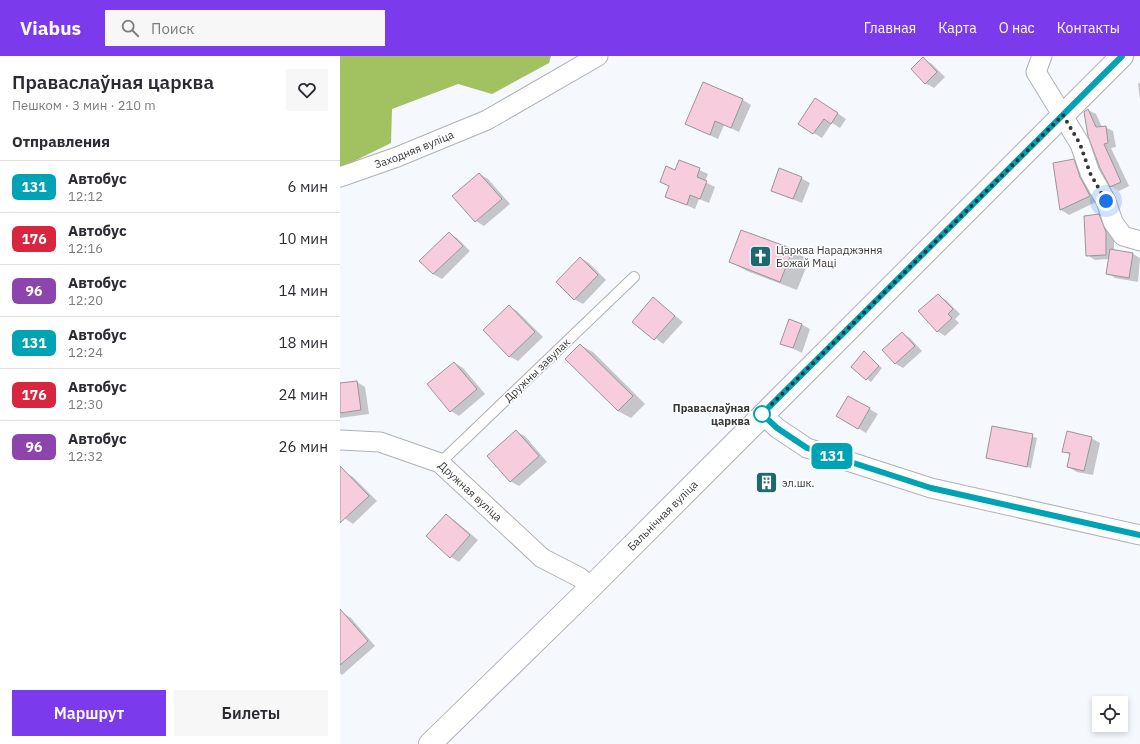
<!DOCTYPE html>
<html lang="ru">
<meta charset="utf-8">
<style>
:root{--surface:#fff;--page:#f7f7f7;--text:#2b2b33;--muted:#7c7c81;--line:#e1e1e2;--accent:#7c3aed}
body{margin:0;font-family:"IBM Plex Sans",sans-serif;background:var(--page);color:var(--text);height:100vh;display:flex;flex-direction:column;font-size:15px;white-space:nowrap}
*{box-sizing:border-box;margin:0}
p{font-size:13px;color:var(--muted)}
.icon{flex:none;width:22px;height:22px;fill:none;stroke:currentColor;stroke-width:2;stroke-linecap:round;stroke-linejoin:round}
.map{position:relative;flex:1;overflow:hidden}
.details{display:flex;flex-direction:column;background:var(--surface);width:340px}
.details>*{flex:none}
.badge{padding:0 8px;border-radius:6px;font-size:14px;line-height:26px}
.buttons{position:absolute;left:752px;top:640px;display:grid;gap:8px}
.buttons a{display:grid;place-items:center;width:36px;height:36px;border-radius:0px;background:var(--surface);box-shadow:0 2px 6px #0003;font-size:20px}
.you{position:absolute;width:20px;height:20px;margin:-10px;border:3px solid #fff;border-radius:50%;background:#1a73e8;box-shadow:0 0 0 6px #1a73e833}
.map>.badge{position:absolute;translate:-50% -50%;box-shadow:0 0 0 2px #fff}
h2{padding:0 12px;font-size:15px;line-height:36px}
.round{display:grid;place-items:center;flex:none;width:42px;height:42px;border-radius:0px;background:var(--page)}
.head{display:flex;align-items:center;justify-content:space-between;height:68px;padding:0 12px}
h1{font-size:19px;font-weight:600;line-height:30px}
.action{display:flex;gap:8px;margin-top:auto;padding:8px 12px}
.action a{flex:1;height:46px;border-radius:0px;background:var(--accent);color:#fff;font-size:16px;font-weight:600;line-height:46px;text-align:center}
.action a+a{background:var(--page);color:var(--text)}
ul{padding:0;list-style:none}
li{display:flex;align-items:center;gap:12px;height:52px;padding:0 12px;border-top:1px solid var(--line)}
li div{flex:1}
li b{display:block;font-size:15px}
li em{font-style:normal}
li .badge{min-width:44px;font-weight:700;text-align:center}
header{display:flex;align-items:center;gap:24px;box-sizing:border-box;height:56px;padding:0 20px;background:var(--accent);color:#fff}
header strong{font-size:19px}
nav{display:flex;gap:22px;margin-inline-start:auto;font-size:14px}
.search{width:280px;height:36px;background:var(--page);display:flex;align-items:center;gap:10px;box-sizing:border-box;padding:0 14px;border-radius:0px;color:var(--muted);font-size:15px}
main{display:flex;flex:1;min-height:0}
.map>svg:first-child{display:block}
.forest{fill:#a2c160}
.shadow{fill:#0003}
.building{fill:#f7cdde;stroke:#9b9597}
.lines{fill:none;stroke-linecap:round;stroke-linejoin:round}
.service-casing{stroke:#afb1b6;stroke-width:12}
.minor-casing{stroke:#afb1b6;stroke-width:21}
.tertiary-casing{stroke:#afb1b6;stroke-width:24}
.service{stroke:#fff;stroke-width:10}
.minor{stroke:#fff;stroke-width:19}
.tertiary{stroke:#fff;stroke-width:22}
.line-casing{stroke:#fff;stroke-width:9}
.line{stroke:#00a3b4;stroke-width:6}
.walk{stroke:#363739;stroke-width:4;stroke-dasharray:0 7.2}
.stop-dot{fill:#fff;stroke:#00a3b4;stroke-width:2}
.labels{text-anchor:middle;stroke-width:3;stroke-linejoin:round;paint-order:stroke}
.street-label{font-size:11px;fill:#363739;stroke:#fff}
.poi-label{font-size:11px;fill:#363739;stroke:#fff;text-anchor:start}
.stop-label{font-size:11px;font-weight:bold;fill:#363739;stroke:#fff;text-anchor:end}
</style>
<header>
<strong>Viabus</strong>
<div class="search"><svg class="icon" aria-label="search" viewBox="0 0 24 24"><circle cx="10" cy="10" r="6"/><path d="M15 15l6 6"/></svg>Поиск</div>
<nav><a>Главная</a><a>Карта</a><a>О нас</a><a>Контакты</a></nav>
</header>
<main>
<section class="details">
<div class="head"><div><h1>Праваслаўная царква</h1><p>Пешком · 3 мин · 210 m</p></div><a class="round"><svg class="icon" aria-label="heart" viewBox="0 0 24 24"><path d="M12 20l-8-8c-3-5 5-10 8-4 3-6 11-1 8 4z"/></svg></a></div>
<h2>Отправления</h2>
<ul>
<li><span class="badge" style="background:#00a3b4;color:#fff">131</span><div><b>Автобус</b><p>12:12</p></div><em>6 мин</em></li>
<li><span class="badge" style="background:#d7263d;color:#fff">176</span><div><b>Автобус</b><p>12:16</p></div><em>10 мин</em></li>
<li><span class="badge" style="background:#8e44ad;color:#fff">96</span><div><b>Автобус</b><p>12:20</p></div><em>14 мин</em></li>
<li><span class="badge" style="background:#00a3b4;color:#fff">131</span><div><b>Автобус</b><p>12:24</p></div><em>18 мин</em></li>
<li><span class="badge" style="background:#d7263d;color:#fff">176</span><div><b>Автобус</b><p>12:30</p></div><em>24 мин</em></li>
<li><span class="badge" style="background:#8e44ad;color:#fff">96</span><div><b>Автобус</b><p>12:32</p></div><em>26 мин</em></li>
</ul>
<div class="action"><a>Маршрут</a><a>Билеты</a></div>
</section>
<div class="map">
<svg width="800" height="688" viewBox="0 0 800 688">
<rect width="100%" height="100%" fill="#f5f8fd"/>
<path class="forest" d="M0,0H211L209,7L152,38L118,28L52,53L51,87L0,112Z"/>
<path class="shadow" d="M583,3L592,8L605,21L594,32L585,27Z
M800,27V44L798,28Z
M403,44L411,49L399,76L384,69L378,83L346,68Z
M484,48L506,63L500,72L492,67L482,82L459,68Z
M748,54L756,58L762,71H765L773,75L776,91L771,92L789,130L779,135L771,130Z
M734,104L742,109L758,145L729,159L721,154L714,108Z
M340,105L368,118L365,126L375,131L369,147L359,143L355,153L326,140L330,131L321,125L336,115Z
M140,118L148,123L170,148L144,170L136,165Z
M461,122L470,127L462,147L432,135Z
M758,159L766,163L774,181V195L793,198L800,202L798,226L775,222L767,217L769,203L755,204L747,199Z
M109,177L117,182L130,195L102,223L93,218Z
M452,194L469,204L457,234L407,215L390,206Z
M241,202L249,207L266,224L243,248L234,243Z
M598,239L606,244L620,258L615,263L619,267L605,280L597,275Z
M314,243L343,266L323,288L294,265Z
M169,250L177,255L203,281L178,305L169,300Z
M461,268L470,273L462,297L442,287Z
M562,277L570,282L582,295L563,312L556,308L544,294Z
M240,289L253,296L305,348L291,362L278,355Z
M524,296L542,312L531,326L512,311Z
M115,307L123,312L145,338L119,360L111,355Z
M17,326L25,331L29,358L0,362V328Z
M509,341L538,358L526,377L518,372Z
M653,371L697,382L691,412L647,402Z
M176,376L185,380L207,406L179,430L170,425Z
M751,382L760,387L753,419L737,416L728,411L731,399L723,395Z
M5,416L13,421L37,445L13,468L0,459V421Z
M106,459L114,464L138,484L119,506L111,501Z
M3,557L11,562L35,590L2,619L0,617V559Z"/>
<path class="building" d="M583,1L597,16L585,28L571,13Z
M363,26L403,43L391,72L375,65L370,79L345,68Z
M475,42L498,57L491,68L484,63L473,78L458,68Z
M748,53L756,71L766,70L768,87L764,88L781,126L770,131L760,112L748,80L744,56Z
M734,103L740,121L750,140L720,154L713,107Z
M339,104L360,112L357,121L367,125L360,143L350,139L347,149L325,141L329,130L320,126L326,110L335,114Z
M439,112L462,121L453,143L431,135Z
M139,117L162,143L135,166L112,140Z
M759,158L766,176V199L746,200L744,160Z
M401,174L453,193L440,226L389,206Z
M109,176L123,190L93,218L79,205Z
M770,193L793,197L789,222L766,218Z
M240,201L258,219L234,244L216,226Z
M598,238L613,253L608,258L612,262L597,276L578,255Z
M313,241L335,260L314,284L292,266Z
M169,249L195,276L169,301L143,274Z
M449,263L462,268L453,292L440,288Z
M562,276L575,290L555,308L542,294Z
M240,288L293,340L278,355L225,303Z
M524,295L539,310L526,324L511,311Z
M114,306L137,333L110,356L87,328Z
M17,325L21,354L0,357V327Z
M508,340L530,352L518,373L496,360Z
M652,370L693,378L687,411L646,402Z
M176,374L199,400L170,426L147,400Z
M727,375L752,381L744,415L727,411L730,397L722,396Z
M0,410L29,440L0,467Z
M106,458L130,479L110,502L86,480Z
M0,553L28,585L0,609Z"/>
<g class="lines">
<defs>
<path id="service" d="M100,407L294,221"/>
<g id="minor">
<path d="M702,0L696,16L740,88L750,117L766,145L773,166L783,180L800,185"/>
<path id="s1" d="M0,121L57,101L147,64L258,0"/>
<path d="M422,358L437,372L467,392L591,432L800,479"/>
<path id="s2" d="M0,384L40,386L100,407L202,502L239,521L251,531"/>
</g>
<g id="tertiary">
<path id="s3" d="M90,688L251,531L782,0"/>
</g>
</defs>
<use href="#service" class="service-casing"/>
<use href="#minor" class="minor-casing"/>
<use href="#tertiary" class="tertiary-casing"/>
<use href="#service" class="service"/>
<use href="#minor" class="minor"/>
<use href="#tertiary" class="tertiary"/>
</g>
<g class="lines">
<defs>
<path id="line" d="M782,0L422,358L437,372L467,392L591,432L800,479"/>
</defs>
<use href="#line" class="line-casing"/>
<use href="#line" class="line"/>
<path class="walk" d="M422,358L723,59L740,88L750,117L766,145"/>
</g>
<defs>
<symbol id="church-square" viewBox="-11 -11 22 22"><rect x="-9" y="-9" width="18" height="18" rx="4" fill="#1d696f" stroke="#fff"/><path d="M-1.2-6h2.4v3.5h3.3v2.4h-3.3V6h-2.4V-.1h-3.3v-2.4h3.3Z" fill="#fff"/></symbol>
<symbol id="building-square" viewBox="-11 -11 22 22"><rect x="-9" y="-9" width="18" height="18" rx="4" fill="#1d696f" stroke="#fff"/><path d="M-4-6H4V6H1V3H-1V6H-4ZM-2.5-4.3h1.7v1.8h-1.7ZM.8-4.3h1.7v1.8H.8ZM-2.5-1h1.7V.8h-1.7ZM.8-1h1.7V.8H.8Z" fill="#fff"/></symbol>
</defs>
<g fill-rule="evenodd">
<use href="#church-square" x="408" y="188" width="25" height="25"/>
<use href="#building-square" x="414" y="414" width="25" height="25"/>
</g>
<circle class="stop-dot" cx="422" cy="358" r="8"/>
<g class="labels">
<g class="street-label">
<text dy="4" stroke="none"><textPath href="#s1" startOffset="79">Заходняя вуліца</textPath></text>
<text transform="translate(197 314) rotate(-44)" y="4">Дружны завулак</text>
<text dy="4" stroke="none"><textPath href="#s2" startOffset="145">Дружная вуліца</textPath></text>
<text dy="4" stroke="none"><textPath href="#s3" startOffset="326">Бальнічная вуліца</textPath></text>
</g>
<g class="poi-label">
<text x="436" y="198">Царква Нараджэння<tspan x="436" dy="13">Божай Маці</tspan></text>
<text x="442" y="431">эл.шк.</text>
</g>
<g class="stop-label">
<text x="410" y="356">Праваслаўная<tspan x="410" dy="13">царква</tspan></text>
</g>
</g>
</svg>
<div class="buttons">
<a><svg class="icon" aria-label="locate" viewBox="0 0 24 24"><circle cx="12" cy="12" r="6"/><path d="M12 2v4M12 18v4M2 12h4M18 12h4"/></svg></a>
</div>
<div class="you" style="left:766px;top:145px"></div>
<b class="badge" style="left:492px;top:400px;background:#00a3b4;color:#fff">131</b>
</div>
</main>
